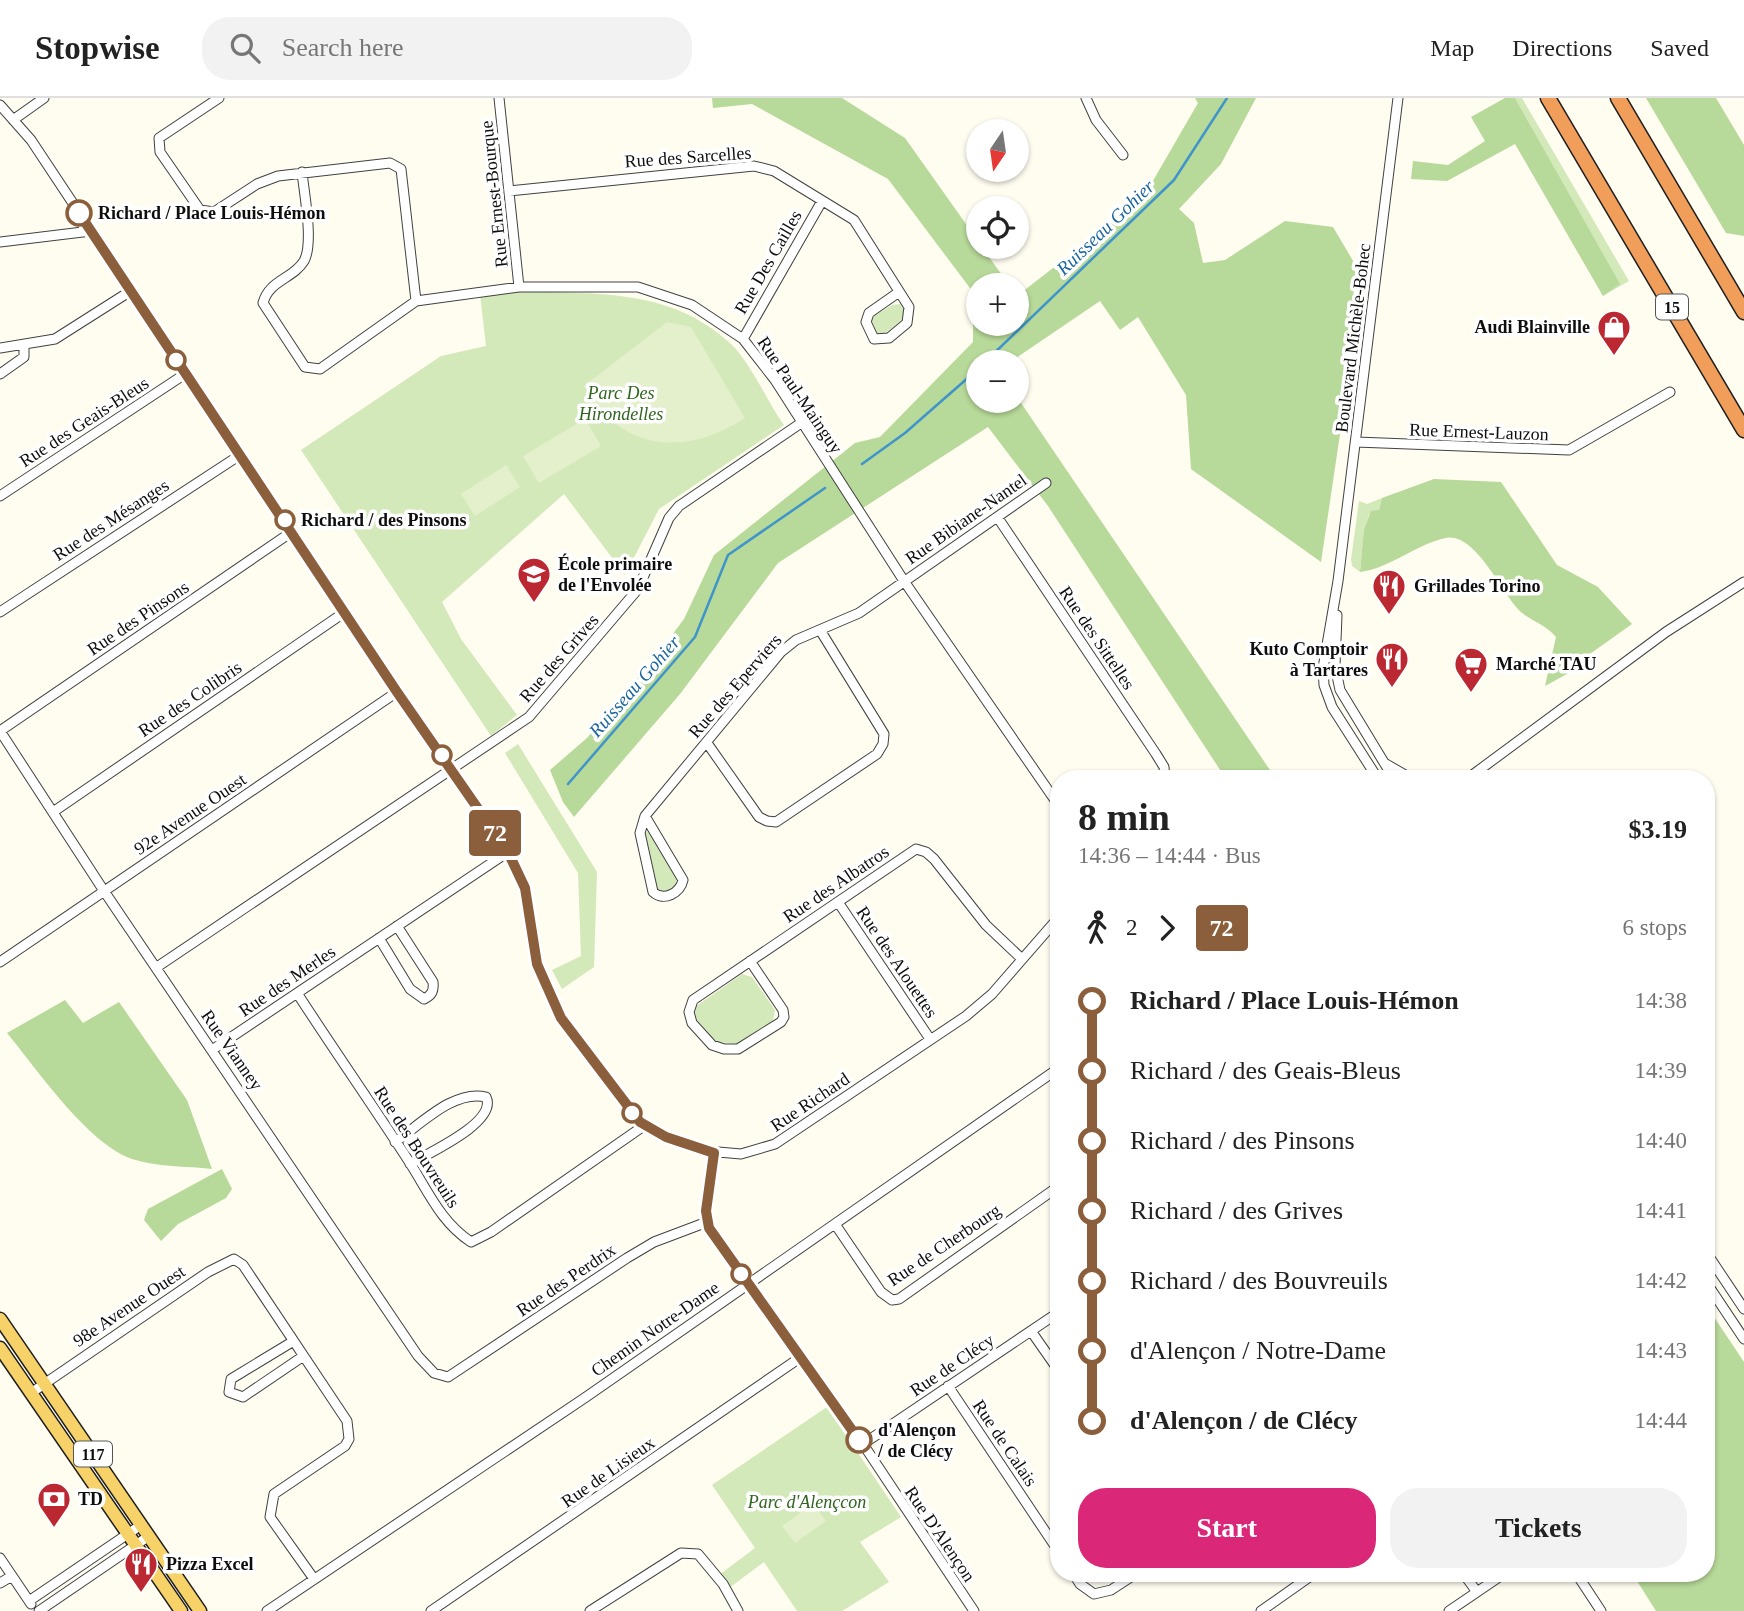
<!DOCTYPE html>
<meta charset="utf-8">
<style>
:root{--surface:#fff;--page:#f2f2f2;--text:#222;--muted:#767676;--line:#e0e0e0;--accent:#db2777}
body{margin:0;font-family:"Times New Roman",serif;background:var(--page);color:var(--text);height:100vh;display:flex;flex-direction:column;font-size:26px;white-space:nowrap}
*{box-sizing:border-box;margin:0}
p{font-size:23px;color:var(--muted)}
.icon{flex:none;width:38px;height:38px;fill:none;stroke:currentColor;stroke-width:2;stroke-linecap:round;stroke-linejoin:round}
.map{position:relative;flex:1;overflow:hidden}
.drawer{position:absolute;left:1050px;top:672px;width:665px;height:812px;display:flex;flex-direction:column;background:var(--surface);border-radius:28px;box-shadow:0 2px 5px #0004}
.drawer>*{flex:none}
.badge{padding:0 14px;border-radius:5px;font-size:24px;line-height:46px}
.needle{width:46px;rotate:193deg}
.fabs{position:absolute;left:966px;top:21px;display:grid;gap:14px}
.fabs a{display:grid;place-items:center;width:63px;height:63px;border-radius:50%;background:var(--surface);box-shadow:0 2px 5px #0004;font-size:35px}
.map>.badge{position:absolute;translate:-50% -50%;box-shadow:0 0 0 4px #fff}
.legs{display:flex;align-items:center;gap:10px;height:77px;padding:0 28px;font-size:23px}
.legs p{margin-inline-start:auto}
.head{display:flex;align-items:center;justify-content:space-between;height:119px;padding:0 28px}
h1{font-size:38px;font-weight:600;line-height:52px}
.button{display:flex;gap:14px;margin-top:auto;padding:14px 28px}
.button a{flex:1;height:80px;border-radius:28px;background:var(--accent);color:#fff;font-size:28px;font-weight:600;line-height:80px;text-align:center}
.button a+a{background:var(--page);color:var(--text)}
ul{padding:0 28px;list-style:none}
li{display:flex;align-items:center;gap:24px;height:70px;font-size:26px}
li i{display:grid;place-items:center;width:10px;height:100%;margin:0 9px;background:currentColor}
li i::after{content:'';width:18px;height:18px;margin:-9px;border:5px solid;border-radius:50%;background:var(--surface)}
li p{margin-inline-start:auto}
li:first-child i{background:linear-gradient(#0000 50%,currentColor 0)}
li:last-child i{background:linear-gradient(currentColor 50%,#0000 0)}
header{display:flex;align-items:center;gap:42px;box-sizing:border-box;height:98px;padding:0 35px;background:var(--surface);border-bottom:2px solid var(--line)}
header strong{font-size:33px}
nav{display:flex;gap:38px;margin-inline-start:auto;font-size:24px}
.search{width:490px;height:63px;background:var(--page);display:flex;align-items:center;gap:18px;box-sizing:border-box;padding:0 24px;border-radius:28px;color:var(--muted);font-size:26px}
.map>svg:first-child{display:block}
.green{fill:#d3e9ba}
.forest{fill:#b7d999}
.pitch{fill:#e4f0cc}
.lines{fill:none;stroke-linecap:round;stroke-linejoin:round}
.stream{stroke:#3e94cb;stroke-width:2.5}
.minor-casing{stroke:#414141;stroke-width:11}
.major-casing{stroke:#1f1f1f;stroke-width:15}
.highway-casing{stroke:#1f1f1f;stroke-width:17}
.minor{stroke:#fff;stroke-width:9}
.major{stroke:#f6d269;stroke-width:12}
.highway{stroke:#f19e5b;stroke-width:14}
.line-1-casing{stroke:#fff;stroke-width:16}
.line-1{stroke:#8b5e3c;stroke-width:10}
.stop-1-dot{fill:#fff;stroke:#8b5e3c;stroke-width:3.5}
.labels{text-anchor:middle;stroke-width:7;stroke-linejoin:round;paint-order:stroke}
.shield{fill:#fff;stroke:#565656;stroke-width:2}
.shield-label{font-size:16px;font-weight:bold;fill:#0e0e0e}
.street-label{font-size:18px;fill:#0e0e0e;stroke:#fff}
.stop-label{font-size:18px;font-weight:bold;fill:#0e0e0e;stroke:#fff;text-anchor:start}
.poi-label{font-size:18px;font-weight:bold;fill:#0e0e0e;stroke:#fff;text-anchor:start}
.park-label{font-size:18px;font-style:italic;fill:#2f651f;stroke:#fff}
.water-label{font-size:19px;font-style:italic;fill:#19669e;stroke:#fff}
</style>
<header>
<strong>Stopwise</strong>
<div class="search"><svg class="icon" aria-label="search" viewBox="0 0 24 24"><circle cx="10" cy="10" r="6"/><path d="M15 15l6 6"/></svg>Search here</div>
<nav><a>Map</a><a>Directions</a><a>Saved</a></nav>
</header>
<div class="map">
<svg width="1744" height="1513" viewBox="0 0 1744 1513">
<rect width="100%" height="100%" fill="#fffcf0"/>
<path class="green" d="M1515,0H1522L1629,183L1603,198L1619,186Z
M521,193C598,197 669,189 731,246C748,261 769,306 784,327L659,411L625,477L564,396L442,504L461,541L517,617L491,638L301,352L441,258L486,248L480,196Z
M900,206L905,213L904,220L884,236L876,235L870,226L871,220L892,207Z
M1382,400L1379,412L1369,417L1364,431L1360,474L1352,468L1351,462L1359,403L1367,406Z
M518,646L597,774L594,869L562,891L552,872L581,858L578,775L505,655Z
M648,733L677,779L675,788L666,794H659L656,789L644,735Z
M742,876L752,879L775,912L773,923L740,946L715,944L694,918L695,909Z
M827,1309L901,1419L860,1444L889,1484L842,1513H797L764,1464L729,1490L719,1477L755,1450L712,1387Z"/>
<path class="forest" d="M712,0H842L905,40L978,143V149H982L1009,187H978V226H1017V198L1143,100L1198,5L1195,0H1256L1221,66L1179,111L1194,125L1203,165L1225,162L1285,123L1333,129L1356,168L1343,316L1321,464L1191,371L1186,297L1138,219L1120,232L1100,203L1010,264H978V303H1017V299L1276,681H1226L1048,408L988,329L778,465L680,596L574,719L563,704L550,672L587,640L660,553L684,521L714,457L855,345L880,339L973,244V194L888,81L752,6L713,10Z
M1505,0H1515L1620,186L1603,198L1515,46L1447,83L1411,81L1413,63L1448,67L1485,43L1471,19Z
M1646,0H1716L1744,47V138L1726,135Z
M1434,381L1501,384L1557,467L1598,489L1632,526L1587,558V565L1545,588L1556,539C1545,525 1527,522 1517,510C1500,491 1474,434 1446,440C1416,446 1391,470 1360,474L1364,431L1371,413L1379,412L1382,400Z
M65,902L83,925L119,904L187,1002L212,1071C187,1068 156,1069 132,1061C87,1045 37,971 7,935Z
M222,1071L232,1091L226,1100L178,1126L161,1143L144,1122L148,1111Z
M1706,1207L1744,1264V1513H1656L1632,1475H1706Z"/>
<path class="pitch" d="M667,224L691,229L745,320C686,359 621,354 584,288Z
M585,321L601,348L539,385L523,358Z
M506,367L520,389L475,418L461,396Z
M813,1406L826,1423L795,1445L782,1428Z"/>
<g class="lines">
<path class="stream" d="M985,264L1174,82L1227,0
M862,366L905,335L978,271
M568,686L695,539L728,457L825,390"/>
<defs>
<path id="minor" d="M219,0L159,40L160,54L200,112L214,114L257,86L278,78L390,65L401,71L416,203
M499,0L519,189
M1086,0L1096,22L1123,57
M0,7L31,42L397,594L508,754L525,790L537,866L561,920L630,1013L640,1024L657,1034L707,1053L741,1056L775,1046L966,918L992,896L1059,819
M13,22L44,0
M302,74C304,95 314,145 304,163C293,181 269,182 263,205L305,269L320,271L416,203L519,189H638L692,207L743,241L775,282L904,483L1059,708
M509,93L754,68L774,73L854,122L909,209L907,225L889,240L874,241L866,224L869,215L899,194
M0,144L91,133
M743,241L822,103
M0,250L55,241L129,194
M0,276L24,259V247
M1356,344L1569,352L1670,294
M0,398L185,276
M998,420L1156,656L1164,669L1165,681
M0,514L240,357
M1337,517L1335,568L1340,592L1394,681
M0,633L104,793L418,1258L434,1275L448,1279L627,1160L654,1144L707,1124
M0,633L293,433
M707,645L759,719L767,723L776,724L877,656L883,646L884,636L820,532
M1386,666L1412,681
M1378,681L1332,609L1324,587L1323,570L1338,483L1398,0
M1467,681L1666,534L1744,484
M53,714L345,514
M645,718L683,782C680,795 664,804 653,794L640,735L645,718L781,554L796,542L859,515L1046,385
M838,804L930,941
M379,840L410,891L424,901C432,897 434,893 433,884L397,828
M750,863L783,912L784,919L781,924L738,951H724L712,947L692,925L689,914L693,902L916,751L926,754L934,761L986,827L1022,861
M0,864L397,594
M157,869L529,619L638,491L669,420L679,408L801,325
M297,895C334,952 373,1008 410,1065C429,1095 441,1124 471,1144L491,1134L645,1027
M212,952L508,754
M395,1044C420,1027 454,991 486,999C498,1024 430,1054 410,1066
M714,1055L706,1113L709,1130L863,1346L974,1513
M835,1126L881,1194L892,1202L899,1201L1059,1088
M1706,1154L1744,1211
M1706,1184L1744,1241
M1031,1233L1059,1273
M292,1244L231,1281L229,1294L243,1299L302,1259
M948,1288L1059,1454
M31,1295L208,1174L234,1161L243,1167L347,1323L349,1341L345,1348L274,1396L270,1419L314,1481
M863,1346L1059,1214
M0,1460L31,1506
M1073,1475L1080,1486L1094,1496L1111,1492L1137,1475
M1463,1475L1477,1494
M1576,1475L1601,1513
M0,1485L12,1478
M29,1503L141,1427
M39,1513L149,1438
M267,1513L586,1299L1059,970
M431,1513L801,1259
M590,1513L681,1455L698,1456L723,1486L738,1513
M1261,1513L1315,1475
M1449,1513L1505,1475"/>
<path id="major" d="M0,1221L200,1513
M0,1250L181,1513"/>
<path id="highway" d="M1548,0L1744,332
M1618,0L1744,214"/>
</defs>
<use href="#minor" class="minor-casing"/>
<use href="#major" class="major-casing"/>
<use href="#highway" class="highway-casing"/>
<use href="#minor" class="minor"/>
<use href="#major" class="major"/>
<use href="#highway" class="highway"/>
</g>
<g class="lines">
<defs>
<path id="line-1" d="M79,115L397,594L508,754L525,790L537,866L561,920L640,1024L666,1039L714,1055L706,1113L709,1130L859,1342"/>
</defs>
<use href="#line-1" class="line-1-casing"/>
<use href="#line-1" class="line-1"/>
</g>
<defs>
<symbol id="shop-pin" viewBox="-11 -11 22 30"><path d="M0 17L-7.5 6A9.5 9.5 0 1 1 7.5 6Z" fill="#bc2831" stroke="#fff"/><path d="M-5-2.5h2.3a2.7 3.5 0 0 1 5.4 0H5L5.5 6h-11ZM-1.5-2.5h3a1.5 2.3 0 0 0-3 0Z" fill="#fff"/></symbol>
<symbol id="school-pin" viewBox="-11 -11 22 30"><path d="M0 17L-7.5 6A9.5 9.5 0 1 1 7.5 6Z" fill="#bc2831" stroke="#fff"/><path d="M0-5L7-2L0 1L-7-2ZM-4 1L0 2.5L4 1V4Q0 6-4 4Z" fill="#fff"/></symbol>
<symbol id="restaurant-pin" viewBox="-11 -11 22 30"><path d="M0 17L-7.5 6A9.5 9.5 0 1 1 7.5 6Z" fill="#bc2831" stroke="#fff"/><path d="M-5-6h1v4h1v-4h1v4h1v-4h1v5L-1.5 .5V6h-2V.5L-5-1ZM5-6V6H3V1.5H1.5Q1.5-4 5-6Z" fill="#fff"/></symbol>
<symbol id="supermarket-pin" viewBox="-11 -11 22 30"><path d="M0 17L-7.5 6A9.5 9.5 0 1 1 7.5 6Z" fill="#bc2831" stroke="#fff"/><path d="M-6-5.5h2.5l.6 2H6L4.5 2H-2.5L-4.4-4H-6ZM-1.5 3.2a1.3 1.3 0 1 0 .1 0ZM3 3.2a1.3 1.3 0 1 0 .1 0Z" fill="#fff"/></symbol>
<symbol id="bank-pin" viewBox="-11 -11 22 30"><path d="M0 17L-7.5 6A9.5 9.5 0 1 1 7.5 6Z" fill="#bc2831" stroke="#fff"/><path d="M-6-4H6V4H-6ZM0-2.3a2.3 2.3 0 1 0 0 4.6a2.3 2.3 0 1 0 0-4.6Z" fill="#fff"/></symbol>
</defs>
<g fill-rule="evenodd">
<use href="#shop-pin" x="1595" y="210" width="38" height="52"/>
<use href="#school-pin" x="515" y="457" width="38" height="52"/>
<use href="#restaurant-pin" x="1370" y="469" width="38" height="52"/>
<use href="#restaurant-pin" x="1373" y="542" width="38" height="52"/>
<use href="#supermarket-pin" x="1452" y="547" width="38" height="52"/>
<use href="#bank-pin" x="35" y="1382" width="38" height="52"/>
<use href="#restaurant-pin" x="122" y="1447" width="38" height="52"/>
</g>
<g class="stop-1-dot">
<circle cx="79" cy="115" r="12"/>
<circle cx="176" cy="262" r="9"/>
<circle cx="285" cy="422" r="9"/>
<circle cx="442" cy="657" r="9"/>
<circle cx="632" cy="1015" r="9"/>
<circle cx="741" cy="1176" r="9"/>
<circle cx="859" cy="1342" r="12"/>
</g>
<g class="labels">
<g class="shield">
<rect x="1656" y="196.5" width="32" height="25" rx="5"/>
<rect x="74" y="1343.5" width="38" height="25" rx="5"/>
</g>
<g class="shield-label">
<text x="1672" y="215">15</text>
<text x="93" y="1362">117</text>
</g>
<g class="street-label">
<text transform="translate(688 59) rotate(-4)" y="6">Rue des Sarcelles</text>
<text transform="translate(494 96) rotate(-96)" y="6">Rue Ernest-Bourque</text>
<text transform="translate(768 164) rotate(-60)" y="6">Rue Des Cailles</text>
<text transform="translate(1353 240) rotate(-83)" y="6">Boulevard Michèle-Bohec</text>
<text transform="translate(800 297) rotate(56)" y="6">Rue Paul-Mainguy</text>
<text transform="translate(84 324) rotate(-33)" y="6">Rue des Geais-Bleus</text>
<text transform="translate(1479 334) rotate(2)" y="6">Rue Ernest-Lauzon</text>
<text transform="translate(966 421) rotate(-35)" y="6">Rue Bibiane-Nantel</text>
<text transform="translate(111 422) rotate(-33)" y="6">Rue des Mésanges</text>
<text transform="translate(138 520) rotate(-34)" y="6">Rue des Pinsons</text>
<text transform="translate(1097 540) rotate(56)" y="6">Rue des Sittelles</text>
<text transform="translate(559 560) rotate(-49)" y="6">Rue des Grives</text>
<text transform="translate(735 588) rotate(-49)" y="6">Rue des Eperviers</text>
<text transform="translate(190 601) rotate(-34)" y="6">Rue des Colibris</text>
<text transform="translate(190 716) rotate(-34)" y="6">92e Avenue Ouest</text>
<text transform="translate(836 786) rotate(-34)" y="6">Rue des Albatros</text>
<text transform="translate(897 864) rotate(56)" y="6">Rue des Alouettes</text>
<text transform="translate(287 883) rotate(-34)" y="6">Rue des Merles</text>
<text transform="translate(232 952) rotate(55)" y="6">Rue Vianney</text>
<text transform="translate(810 1004) rotate(-34)" y="6">Rue Richard</text>
<text transform="translate(417 1049) rotate(57)" y="6">Rue des Bouvreuils</text>
<text transform="translate(944 1147) rotate(-34)" y="6">Rue de Cherbourg</text>
<text transform="translate(566 1182) rotate(-34)" y="6">Rue des Perdrix</text>
<text transform="translate(129 1208) rotate(-34)" y="6">98e Avenue Ouest</text>
<text transform="translate(655 1231) rotate(-35)" y="6">Chemin Notre-Dame</text>
<text transform="translate(952 1267) rotate(-34)" y="6">Rue de Clécy</text>
<text transform="translate(1005 1345) rotate(56)" y="6">Rue de Calais</text>
<text transform="translate(608 1374) rotate(-35)" y="6">Rue de Lisieux</text>
<text transform="translate(940 1436) rotate(56)" y="6">Rue D'Alençon</text>
</g>
<g class="stop-label">
<text x="98" y="121">Richard / Place Louis-Hémon</text>
<text x="301" y="428">Richard / des Pinsons</text>
<text x="878" y="1338">d'Alençon<tspan x="878" dy="21">/ de Clécy</tspan></text>
</g>
<g class="poi-label">
<text x="1590" y="235" text-anchor="end">Audi Blainville</text>
<text x="558" y="472">École primaire<tspan x="558" dy="21">de l'Envolée</tspan></text>
<text x="1414" y="494">Grillades Torino</text>
<text x="1368" y="557" text-anchor="end">Kuto Comptoir<tspan x="1368" dy="21">à Tartares</tspan></text>
<text x="1496" y="572">Marché TAU</text>
<text x="78" y="1407">TD</text>
<text x="166" y="1472">Pizza Excel</text>
</g>
<g class="park-label">
<text x="621" y="301">Parc Des<tspan x="621" dy="21">Hirondelles</tspan></text>
<text x="807" y="1410">Parc d'Alençcon</text>
</g>
<g class="water-label">
<text transform="translate(1105 129) rotate(-44)" y="7">Ruisseau Gohier</text>
<text transform="translate(634 588) rotate(-49)" y="7">Ruisseau Gohier</text>
</g>
</g>
</svg>
<div class="fabs">
<a><svg class="needle" viewBox="-14 -14 28 28"><path d="M0-13l5 13h-10z" fill="#e53935"/><path d="M0 13l5-13h-10z" fill="#767676"/></svg></a>
<a><svg class="icon" aria-label="locate" viewBox="0 0 24 24"><circle cx="12" cy="12" r="6"/><path d="M12 2v4M12 18v4M2 12h4M18 12h4"/></svg></a>
<a>+</a>
<a>−</a>
</div>
<b class="badge" style="left:495px;top:735px;background:#8b5e3c;color:#fff">72</b>
<section class="drawer">
<div class="head"><div><h1>8 min</h1><p>14:36 – 14:44 · Bus</p></div><b>$3.19</b></div>
<div class="legs"><svg class="icon" aria-label="walk" viewBox="0 0 24 24"><circle cx="13" cy="4" r="2"/><path d="M13 8l-2 6 4 7M11 14l-3 7M7 12l3-4h3l4 4"/></svg>2<svg class="icon" aria-label="forward" viewBox="0 0 24 24"><path d="M9 5l7 7-7 7"/></svg><b class="badge" style="background:#8b5e3c;color:#fff">72</b><p>6 stops</p></div>
<ul>
<li><i style="color:#8b5e3c"></i><b>Richard / Place Louis-Hémon</b><p>14:38</p></li>
<li><i style="color:#8b5e3c"></i><span>Richard / des Geais-Bleus</span><p>14:39</p></li>
<li><i style="color:#8b5e3c"></i><span>Richard / des Pinsons</span><p>14:40</p></li>
<li><i style="color:#8b5e3c"></i><span>Richard / des Grives</span><p>14:41</p></li>
<li><i style="color:#8b5e3c"></i><span>Richard / des Bouvreuils</span><p>14:42</p></li>
<li><i style="color:#8b5e3c"></i><span>d'Alençon / Notre-Dame</span><p>14:43</p></li>
<li><i style="color:#8b5e3c"></i><b>d'Alençon / de Clécy</b><p>14:44</p></li>
</ul>
<div class="button"><a>Start</a><a>Tickets</a></div>
</section>
</div>
